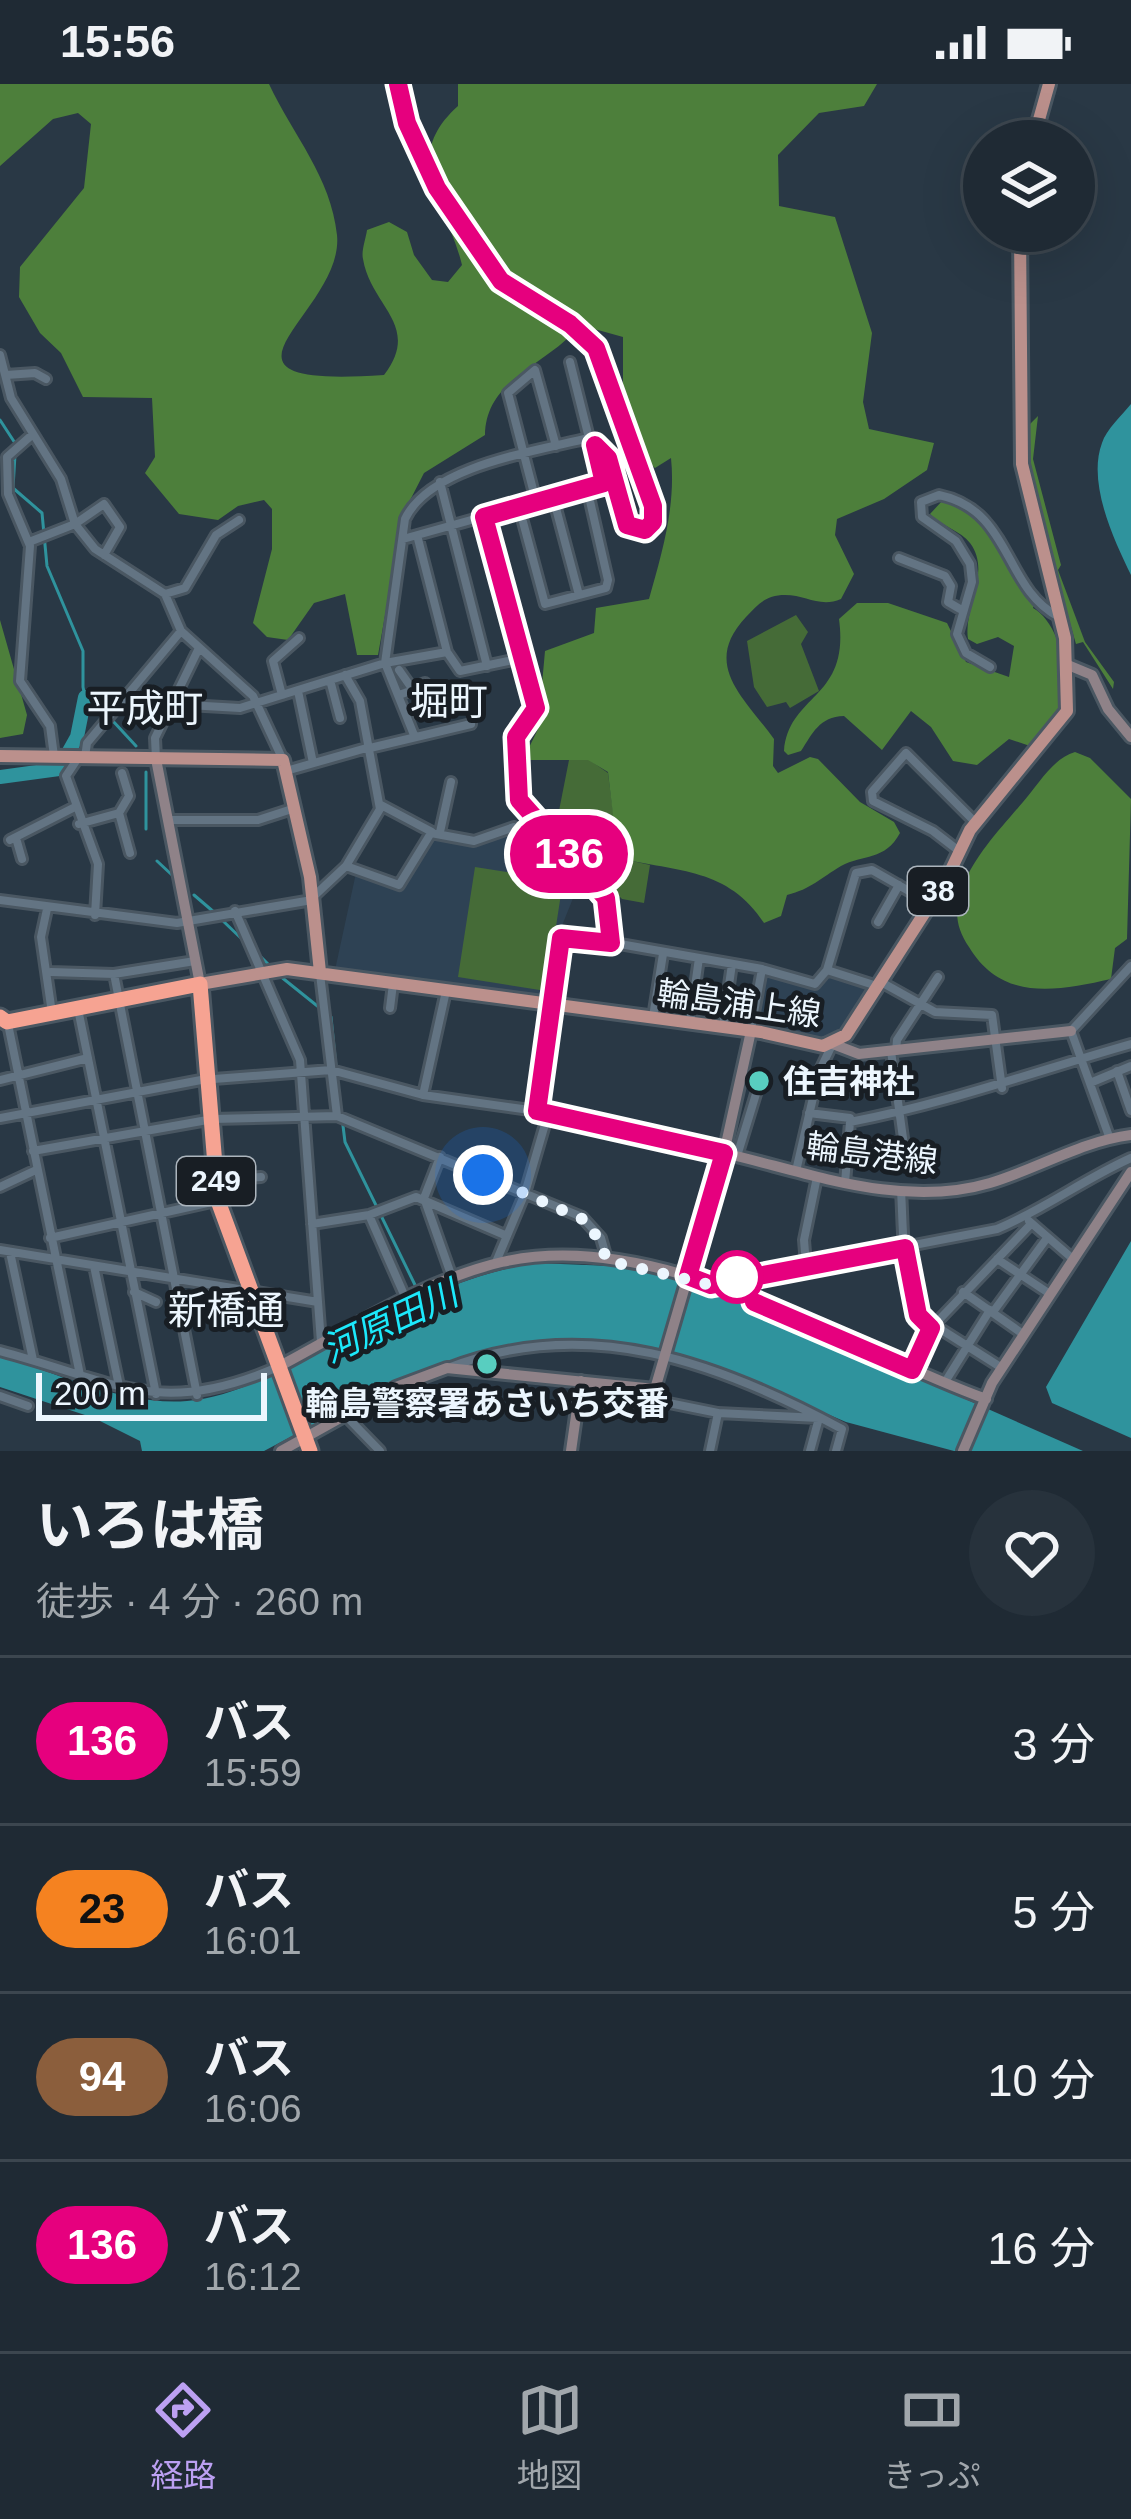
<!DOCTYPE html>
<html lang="ja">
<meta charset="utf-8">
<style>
:root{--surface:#1f2a34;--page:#27323c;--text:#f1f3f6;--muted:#a1a7ac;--line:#3c464f;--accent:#bca0f2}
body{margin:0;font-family:Helvetica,"Noto Sans JP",sans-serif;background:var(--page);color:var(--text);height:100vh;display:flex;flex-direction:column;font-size:45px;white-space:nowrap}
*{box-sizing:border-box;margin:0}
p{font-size:39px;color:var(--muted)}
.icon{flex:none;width:66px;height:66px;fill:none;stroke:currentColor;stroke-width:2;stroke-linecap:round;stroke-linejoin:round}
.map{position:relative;height:1367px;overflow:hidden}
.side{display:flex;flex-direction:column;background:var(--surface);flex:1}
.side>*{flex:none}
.badge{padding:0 24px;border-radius:39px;font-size:42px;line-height:78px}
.fabs{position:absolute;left:963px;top:36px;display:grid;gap:24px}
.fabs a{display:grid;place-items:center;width:132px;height:132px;border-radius:50%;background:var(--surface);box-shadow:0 12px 48px #0002,0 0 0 3px var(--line);font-size:60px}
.scale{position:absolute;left:36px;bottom:30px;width:231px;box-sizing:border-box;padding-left:12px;border:6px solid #ecf6fe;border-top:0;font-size:33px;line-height:42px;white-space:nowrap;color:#ecf6fe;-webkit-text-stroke:9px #181e24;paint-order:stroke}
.you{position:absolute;width:60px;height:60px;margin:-30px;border:9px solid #fff;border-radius:50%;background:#1a73e8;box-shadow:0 0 0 18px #1a73e833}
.map>.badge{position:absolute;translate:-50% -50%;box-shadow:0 0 0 6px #fff}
.round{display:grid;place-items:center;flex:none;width:126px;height:126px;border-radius:63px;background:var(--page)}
.summary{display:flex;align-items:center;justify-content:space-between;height:204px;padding:0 36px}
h1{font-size:57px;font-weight:700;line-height:90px}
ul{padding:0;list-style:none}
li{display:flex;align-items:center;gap:36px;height:168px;padding:0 36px;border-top:3px solid var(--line)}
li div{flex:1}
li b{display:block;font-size:45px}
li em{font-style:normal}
li .badge{min-width:132px;font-weight:700;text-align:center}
.status{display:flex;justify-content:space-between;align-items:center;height:84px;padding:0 60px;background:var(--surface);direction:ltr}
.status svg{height:33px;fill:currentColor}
.tab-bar{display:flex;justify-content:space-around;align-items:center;height:168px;border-top:3px solid var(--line);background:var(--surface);font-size:33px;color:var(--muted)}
.tab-bar a{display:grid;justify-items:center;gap:6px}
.tab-bar .on{color:var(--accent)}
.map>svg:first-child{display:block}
.built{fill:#2e4254}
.green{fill:#456b37}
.forest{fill:#4d7f3b}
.water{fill:#2f939d}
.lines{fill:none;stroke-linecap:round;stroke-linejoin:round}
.stream{stroke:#2f939d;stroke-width:3}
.river{stroke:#2f939d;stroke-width:14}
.street-casing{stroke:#4a5762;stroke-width:14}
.secondary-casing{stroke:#4a5762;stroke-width:16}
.primary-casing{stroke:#4a5762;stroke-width:18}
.highway-casing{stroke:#4a5762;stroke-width:21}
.street{stroke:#637483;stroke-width:8}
.secondary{stroke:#8f8288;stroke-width:10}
.primary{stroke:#bb908c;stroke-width:12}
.highway{stroke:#f6a392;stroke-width:15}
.line-casing{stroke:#fff;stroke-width:27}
.line{stroke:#e6007e;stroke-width:18}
.walk{stroke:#ecf6fe;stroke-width:12;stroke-dasharray:0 21.6}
.poi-dot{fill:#58cec0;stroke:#181e24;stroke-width:4.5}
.stop-dot{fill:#fff;stroke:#e6007e;stroke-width:6}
.labels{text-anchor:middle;stroke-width:10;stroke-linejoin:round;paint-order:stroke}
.shield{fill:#181e24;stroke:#acb5bd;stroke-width:3}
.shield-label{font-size:30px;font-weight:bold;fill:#ecf6fe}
.street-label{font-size:33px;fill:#ecf6fe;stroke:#181e24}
.poi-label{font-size:33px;font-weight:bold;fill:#ecf6fe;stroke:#181e24;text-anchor:start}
.water-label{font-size:36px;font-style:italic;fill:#1ce9fb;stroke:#181e24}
.quarter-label{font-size:39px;fill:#ecf6fe;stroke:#181e24}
</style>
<div class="status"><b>15:56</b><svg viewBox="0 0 49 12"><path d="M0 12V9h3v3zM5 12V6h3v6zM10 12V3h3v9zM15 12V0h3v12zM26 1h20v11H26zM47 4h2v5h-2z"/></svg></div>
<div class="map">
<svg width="1131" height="1367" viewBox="0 0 1131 1367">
<rect width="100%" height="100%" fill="#293845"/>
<path class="built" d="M510,747L582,792L559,849L552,915L335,886L356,789L401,805L430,753L474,759Z
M770,890L806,904L828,893L871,903L844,945L819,955L755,936L764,893Z"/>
<path class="green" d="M796,531L808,548L801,560L819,607L790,624L786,618L767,623L754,603L747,557Z
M588,675L608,689L619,774L650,781L644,819L622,815L555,747L569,676Z
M475,783L563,797L546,907L458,893Z"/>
<path class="forest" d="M0,0H269C293,51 331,93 337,151C345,229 180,305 384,291C422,241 371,223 363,175C361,167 366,154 367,146L389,138L407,148L414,171L432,196L448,198L462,181C447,118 399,75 458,22V0H877L864,22L819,29L778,71L779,122L835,133L872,249L863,318L869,345L934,359L927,386L884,415L837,435L835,451L854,490L841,515C820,524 806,511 785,511C766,511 758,520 746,533C701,581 744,613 774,655L773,682L778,689L810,673L818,675L860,718L894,738L900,749C885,777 863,770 841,782C821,794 811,805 787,811L781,832L764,839C728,784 679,788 618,774L608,688L588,676H523L538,645L545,567L594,549L596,524L649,515C662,469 676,422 671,374L655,384L647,377L623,317V253L580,241C548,282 486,293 485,351L424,389L403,430L378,571H357L345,510L314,519L288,556L267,553L253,539L272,465V425L264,416L238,422L218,436L179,430L145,389L155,373L152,314L83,313L61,269L40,249L19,213L20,183L84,104L91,40L78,29L53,35L0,82Z
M1038,332L1033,375L1061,481L1058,486L1085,558L1114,598L1113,605L1083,558L1076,560C1056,489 1030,417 1027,343Z
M943,416C990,429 1010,479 1035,518L1033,524C1062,540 1075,605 1056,635C1050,645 1039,654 1030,662L1009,655L977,681L953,677L931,643L911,627L882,666L844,632C819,633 813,649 801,667L788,671L784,667C789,609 850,616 839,535L857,519H888L947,539L966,578L1009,593L1014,562L998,553L977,560L968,555C963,524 992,488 970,459C961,447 941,442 930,430Z
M0,536L27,631L23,650L0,654Z
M1075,668L1090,674L1131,715L1127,855L1115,864L1111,895C1057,907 1002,918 969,863C955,842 954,826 963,802C975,771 1001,744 1023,718C1038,701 1053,674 1075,668Z"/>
<path class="water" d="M1131,320V491C1114,456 1087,399 1102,359C1106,346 1122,331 1131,320Z
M1131,1157V1354L1052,1319L1046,1303Z
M536,1179L636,1183L739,1215L1083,1367H954L846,1338L718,1283L586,1255L514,1262L406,1292L264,1367H142L140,1357L94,1334L0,1303V1271C57,1290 126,1322 187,1317C240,1312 285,1283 332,1259C396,1225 464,1190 536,1179Z"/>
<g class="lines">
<path class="stream" d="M0,336L15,359
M15,371L13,404L42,429L47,482L83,567V603L85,613H94L107,628
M112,636L136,662
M146,745V688
M157,777L172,791
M194,811L215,829
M222,836L245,858
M257,869L269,881
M280,892L331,933L336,983
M337,993L345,1058L417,1205"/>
<path class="river" d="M0,693L59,685L77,653L85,613"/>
<defs>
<path id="street" d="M398,0L407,39L437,104L501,197L570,240L596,264L653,422V438L645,445L634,446L624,436L607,374L589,354L570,278
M0,271L11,314L61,395L75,440L95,465L165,510L181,547L253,612L283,676
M6,291L35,289L46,295
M33,350L7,373L8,410L30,462L20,597L50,642L54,672
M440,398L487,582
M553,413L579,511
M536,417L508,309L535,286L556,362
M519,423L545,520L606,504L608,496L587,404
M484,433L536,624L516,654L519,716L606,814L611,859
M417,451L447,568L460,587L523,574
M403,455L604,399L595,362
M29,458L75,440L104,420L120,443L104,471
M899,474L945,492L951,502L948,518L960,525
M165,510L185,504L216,451L239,436
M990,583L966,569L957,550L972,498L970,480L956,457L922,433L921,418L939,411C1012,426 1003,504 1059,533
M399,586L413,606L399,611
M330,596L340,634
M413,604L425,599
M298,607L313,679
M282,611L273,577L299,554
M170,620L240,624L385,579L405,435C430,382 536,367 589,354
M414,651L385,579L447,568
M370,664L471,640
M85,673L87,659L181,547
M78,674L66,692L98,780L95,831
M156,675L155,654L198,566
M286,687L370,663
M122,689L129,712L119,729L130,769
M381,721L432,748
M168,736H258L295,724
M79,740L119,729
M440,748L451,698
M16,754L22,775
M10,756L73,724
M959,767L933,747L873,717L872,708L906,669L975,738
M346,782L399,801L431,749L474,757L514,743L583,787
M314,812L346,782L380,725L360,617L345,591
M0,816L177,839L312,816
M47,825L41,853L52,929
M235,827L300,976L321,1258
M878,838L899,801
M827,886L877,902
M51,888L114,890L195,877
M114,890L197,1311
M320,890L337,1032
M881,898L935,928L992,931L1002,1004
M390,924L393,900
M78,925L156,1310
M653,933L663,870
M690,938L699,874
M8,940L80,1291
M723,943L732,880
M751,945L762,885
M891,967L906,1076
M896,967L897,956L938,893
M1117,987L1131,1027
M0,996L88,974
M1090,999L1131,982
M423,1011L446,907
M537,1027L563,850L762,885L815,900L827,886L856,789L872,786L930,819
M809,1029L850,1034V1038C948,1019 1036,987 1131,960
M0,1034L201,996L331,986L423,1011L537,1027L724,1069
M1110,1055L1071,947L1131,882
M33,1067L213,1035L337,1032L582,1133L601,1154L607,1175
M737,1072L756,1010
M440,1073L424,1114L453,1196
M796,1087L819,988L832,961
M218,1096L261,1093
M845,1099L850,1038
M0,1103L36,1086
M901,1107C904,1150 900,1212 931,1244
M369,1131L406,1215
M1029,1137L1073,1175
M312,1140L369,1131L416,1113L507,1152
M50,1154L216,1117
M0,1166L318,1218
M10,1168L33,1276
M997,1175L1050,1210
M496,1178L525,1109L548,1030
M806,1181L804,1156L817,1093
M94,1182L119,1302
M712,1200L997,1145C1043,1126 1084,1095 1131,1074
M134,1208L156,1218
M963,1208L1023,1250
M993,1228L1047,1154
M934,1241L1002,1284
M0,1267C117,1298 160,1335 280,1282
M448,1284C587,1230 718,1278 842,1345L836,1367
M912,1285L934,1241L1030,1141
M945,1298L990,1226
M655,1305L654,1316L718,1329L710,1367
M0,1312L28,1322
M718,1329L819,1334
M345,1331L380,1367
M810,1367L819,1334"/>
<path id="secondary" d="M1068,581L1092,591L1108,625L1131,653
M156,675L200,900
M833,960L859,970L1071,947
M724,1069C810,1089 902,1125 990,1099C1037,1085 1082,1057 1131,1051
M280,1282C350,1245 424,1196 502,1178C662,1142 841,1263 986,1315
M281,1367L396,1303L447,1284L655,1305L724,1069L751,947
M571,1367L581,1297
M963,1367L992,1299L1131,1088"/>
<path id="primary" d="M1033,57L1049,0
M0,672L283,676L310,793L320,888
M200,900L287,885L761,948L823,962L846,951L947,794L970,746L1067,627L1065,554L1022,380L1020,147"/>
<path id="highway" d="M0,933L7,938L200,900L218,1117L310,1367"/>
</defs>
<use href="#street" class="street-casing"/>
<use href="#secondary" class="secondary-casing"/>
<use href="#primary" class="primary-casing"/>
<use href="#highway" class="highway-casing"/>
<use href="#street" class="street"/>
<use href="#secondary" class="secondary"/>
<use href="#primary" class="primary"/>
<use href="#highway" class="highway"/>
</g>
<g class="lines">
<defs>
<path id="line" d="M398,0L407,39L437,104L501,197L570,240L596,264L653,422V438L645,446L627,441L608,374L595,361L604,399L484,433L536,624L516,653L519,716L606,814L611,859L561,854L537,1027L724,1069L688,1192L711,1201L905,1164L918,1231L931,1244L912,1286L754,1218"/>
</defs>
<use href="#line" class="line-casing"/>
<use href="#line" class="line"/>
<path class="walk" d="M483,1091L589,1138L608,1177L711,1201L737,1193"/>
</g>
<g class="poi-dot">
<circle cx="759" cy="997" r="12"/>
<circle cx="487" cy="1280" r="12"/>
</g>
<circle class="stop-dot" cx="737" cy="1193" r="24"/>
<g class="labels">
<g class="shield">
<rect x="908" y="783" width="60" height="48" rx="9"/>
<rect x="177" y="1073" width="78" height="48" rx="9"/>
</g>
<g class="shield-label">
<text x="938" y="817">38</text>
<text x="216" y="1107">249</text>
</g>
<g class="street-label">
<text transform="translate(739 919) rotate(8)" y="12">輪島浦上線</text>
<text transform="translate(872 1069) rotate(7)" y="12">輪島港線</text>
</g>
<g class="poi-label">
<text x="783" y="1009">住吉神社</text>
<text x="487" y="1331" text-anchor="middle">輪島警察署あさいち交番</text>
</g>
<g class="water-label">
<text transform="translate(390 1237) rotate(-25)" y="13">河原田川</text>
</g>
<g class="quarter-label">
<text x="449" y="631">堀町</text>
<text x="145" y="638">平成町</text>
<text x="226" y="1240">新橋通</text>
</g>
</g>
</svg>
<div class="fabs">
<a><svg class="icon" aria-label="layers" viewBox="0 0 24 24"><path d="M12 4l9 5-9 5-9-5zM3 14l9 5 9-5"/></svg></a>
</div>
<div class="scale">200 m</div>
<div class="you" style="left:483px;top:1091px"></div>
<b class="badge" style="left:569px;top:770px;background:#e6007e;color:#fff">136</b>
</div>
<section class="side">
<div class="summary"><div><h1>いろは橋</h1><p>徒歩 · 4 分 · 260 m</p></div><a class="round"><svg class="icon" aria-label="heart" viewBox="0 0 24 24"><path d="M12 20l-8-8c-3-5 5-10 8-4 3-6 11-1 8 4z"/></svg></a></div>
<ul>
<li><span class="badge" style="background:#e6007e;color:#fff">136</span><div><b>バス</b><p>15:59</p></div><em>3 分</em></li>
<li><span class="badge" style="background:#f58220;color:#111">23</span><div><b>バス</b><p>16:01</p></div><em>5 分</em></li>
<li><span class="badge" style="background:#8b5e3c;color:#fff">94</span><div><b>バス</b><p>16:06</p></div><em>10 分</em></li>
<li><span class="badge" style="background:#e6007e;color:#fff">136</span><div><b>バス</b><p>16:12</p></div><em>16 分</em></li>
</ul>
</section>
<nav class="tab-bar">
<a class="on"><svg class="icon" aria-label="directions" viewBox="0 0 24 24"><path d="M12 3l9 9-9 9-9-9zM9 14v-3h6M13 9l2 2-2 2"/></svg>経路</a>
<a><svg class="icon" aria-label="map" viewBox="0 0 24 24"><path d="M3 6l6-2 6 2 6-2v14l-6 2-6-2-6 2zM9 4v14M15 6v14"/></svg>地図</a>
<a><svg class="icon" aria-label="tickets" viewBox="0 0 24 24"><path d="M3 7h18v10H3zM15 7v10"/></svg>きっぷ</a>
</nav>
